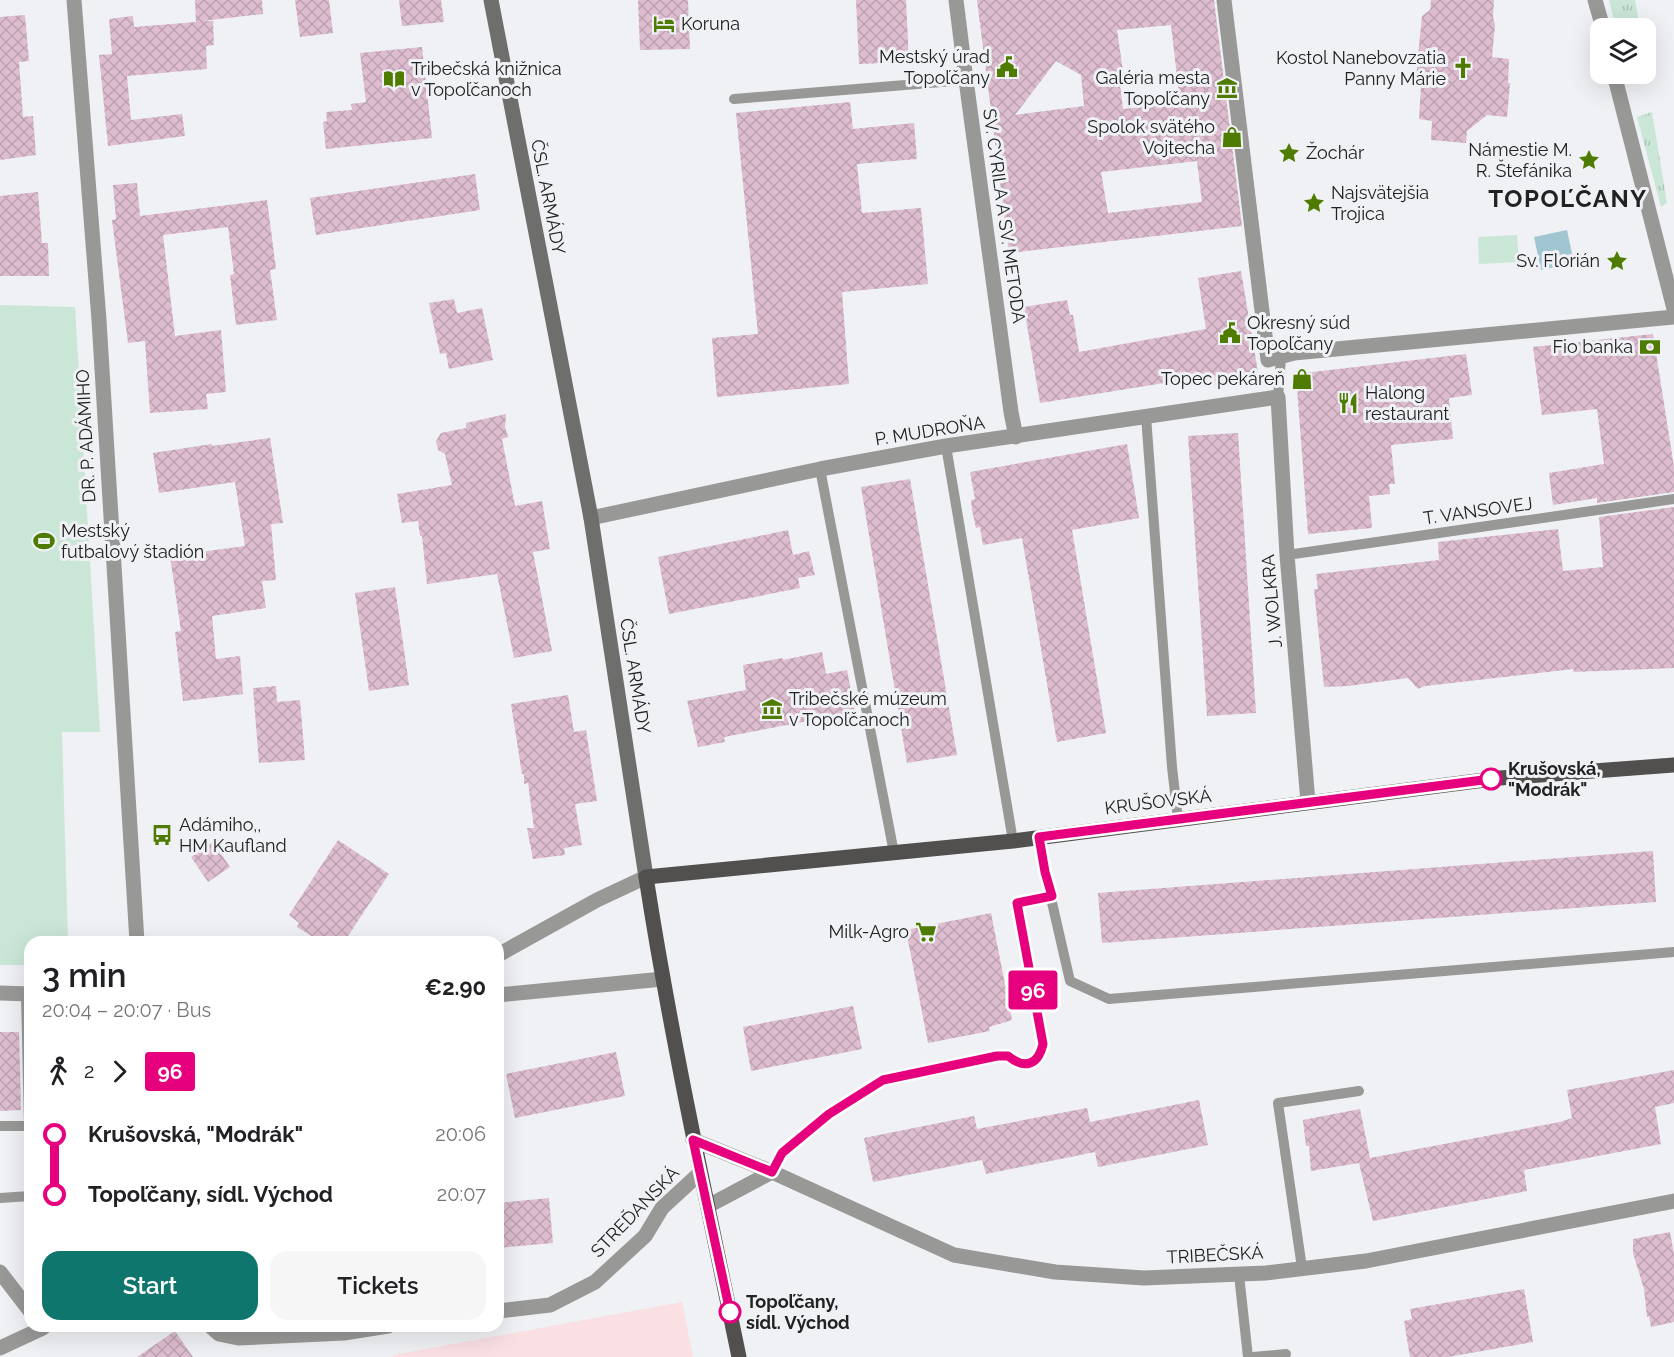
<!DOCTYPE html>
<meta charset="utf-8">
<style>
:root{--surface:#fff;--page:#f6f6f6;--text:#202124;--muted:#757577;--accent:#0f766e}
body{margin:0;font-family:Raleway,sans-serif;background:var(--page);color:var(--text);height:100vh;display:flex;flex-direction:column;font-size:22px;white-space:nowrap}
*{box-sizing:border-box;margin:0}
p{font-size:20px;color:var(--muted)}
.icon{flex:none;width:33px;height:33px;fill:none;stroke:currentColor;stroke-width:2;stroke-linecap:round;stroke-linejoin:round}
.map{position:relative;flex:1;overflow:hidden}
.side{position:absolute;left:24px;top:936px;width:480px;height:396px;display:flex;flex-direction:column;background:var(--surface);border-radius:18px;box-shadow:0 6px 24px #0002}
.side>*{flex:none}
.badge{padding:0 12px;border-radius:4px;font-size:21px;line-height:39px}
.fabs{position:absolute;left:1590px;top:18px;display:grid;gap:12px}
.fabs a{display:grid;place-items:center;width:66px;height:66px;border-radius:12px;background:var(--surface);box-shadow:0 6px 24px #0002;font-size:30px}
.map>.badge{position:absolute;translate:-50% -50%;box-shadow:0 0 0 3px #fff}
.legs{display:flex;align-items:center;gap:9px;height:66px;padding:0 18px;font-size:20px}
.legs p{margin-inline-start:auto}
.overview{display:flex;align-items:center;justify-content:space-between;height:102px;padding:0 18px}
h1{font-size:33px;font-weight:600;line-height:45px}
.button{display:flex;gap:12px;margin-top:auto;padding:12px 18px}
.button a{flex:1;height:69px;border-radius:18px;background:var(--accent);color:#fff;font-size:24px;font-weight:600;line-height:69px;text-align:center}
.button a+a{background:var(--page);color:var(--text)}
ul{padding:0 18px;list-style:none}
li{display:flex;align-items:center;gap:21px;height:60px;font-size:22px}
li i{display:grid;place-items:center;width:9px;height:100%;margin:0 8px;background:currentColor}
li i::after{content:'';width:15px;height:15px;margin:-8px;border:4px solid;border-radius:50%;background:var(--surface)}
li p{margin-inline-start:auto}
li:first-child i{background:linear-gradient(#0000 50%,currentColor 0)}
li:last-child i{background:linear-gradient(currentColor 50%,#0000 0)}
.map>svg:first-child{display:block}
.commercial{fill:#fadfe3}
.grass{fill:url(#grass-tufts)}
.park{fill:#cae6d7}
.water{fill:#a1c6d2}
.building{fill:url(#building-cross-hatch);fill-rule:evenodd}
.lines{fill:none;stroke-linecap:round;stroke-linejoin:round}
.service{stroke:#989897;stroke-width:10}
.pedestrian{stroke:#989897;stroke-width:15}
.minor{stroke:#989897;stroke-width:15}
.secondary{stroke:#6e6e6c;stroke-width:15}
.primary{stroke:#51504e;stroke-width:15}
.line-1-casing{stroke:#fff;stroke-width:14}
.line-1{stroke:#e6007e;stroke-width:9}
.stop-1-dot{fill:#fff;stroke:#e6007e;stroke-width:3}
.labels{text-anchor:middle;stroke-width:6;stroke-linejoin:round;paint-order:stroke}
.poi-label{font-size:18px;fill:#212223;stroke:#eff1f4;text-anchor:start}
.street-label{font-size:18px;fill:#212223;stroke:#eff1f4}
.stop-label{font-size:18px;font-weight:bold;fill:#212223;stroke:#eff1f4;text-anchor:start}
.district-label{font-size:24px;font-weight:bold;letter-spacing:1.5px;fill:#212223;stroke:#eff1f4}
</style>
<div class="map">
<svg width="1674" height="1357" viewBox="0 0 1674 1357">
<defs>
<pattern id="grass-tufts" width="24" height="20" patternUnits="userSpaceOnUse" patternTransform="scale(1.5)"><rect width="24" height="20" fill="#cae6d7"/><path d="M3 7l-1-3M5 7V3M7 7l1-3M15 17l-1-3M17 17v-4M19 17l1-3" fill="none" stroke="#adc5b8"/></pattern>
<pattern id="building-cross-hatch" width="8" height="8" patternUnits="userSpaceOnUse" patternTransform="scale(1.5)"><rect width="8" height="8" fill="#ddbdcf"/><path d="M0 0l8 8M0 8l8-8" fill="none" stroke="#bda2b1"/></pattern>
</defs>
<rect width="100%" height="100%" fill="#eff1f4"/>
<path class="commercial" d="M682,1302L693,1357H393V1355Z"/>
<path class="grass" d="M1609,0H1635L1640,28H1616Z
M1652,112L1667,203L1661,207L1637,117Z"/>
<path class="park" d="M1517,235L1519,262L1479,264L1478,237Z
M0,305L75,307L100,732H62L68,942H30V965H0Z"/>
<path class="water" d="M1567,230L1574,263L1541,270L1534,237Z"/>
<path class="building" d="M195,0H262L263,14L202,21H213L214,45L206,46L207,69L127,76L131,120L182,114L185,136L108,146L99,55L112,54L109,19L133,16L134,27L196,22Z
M295,0H329L333,33L300,37Z
M399,0H441L444,22L402,26Z
M638,0H688L690,49L640,50Z
M856,0H906L909,62L859,64Z
M977,0H1214L1242,226L1009,253ZM1171,25L1180,103L1123,109L1119,77L1123,71L1117,30ZM1056,61L1081,75L1084,106L1015,115ZM1197,161L1202,202L1108,213L1101,172Z
M1431,0H1494L1493,17L1495,25L1492,57L1509,59L1508,83H1510L1507,117L1487,115L1467,131L1466,143L1431,140L1432,121L1419,119L1421,87L1416,76L1422,16L1430,10Z
M25,15L29,61L19,62L23,117L33,116L36,155L0,160V17Z
M422,47L432,138L326,149L323,122L327,121L326,112L352,110L351,104L366,102L360,53Z
M850,102L853,129L914,123L917,159L857,164L862,213L921,208L928,284L842,292L849,384L717,397L712,338L758,334L736,113Z
M475,174L480,210L316,235L310,198Z
M137,183L140,216L267,200L276,269L270,270L277,320L236,325L230,275L234,274L228,227L163,235L175,336L221,330L226,392L206,394L208,409L150,413L145,341L128,343L112,220L116,219L113,185Z
M38,192L42,243H48L49,276H0V196Z
M1241,271L1259,378L1215,386L1214,375L1040,403L1024,307L1067,300L1070,315H1073L1079,352L1206,329L1198,278Z
M454,299L457,313L482,308L493,360L449,369L446,353L440,354L429,303Z
M1653,334L1674,467V492L1597,503V498L1553,505L1549,473L1604,464L1597,409L1542,415L1533,347Z
M1466,354L1472,395L1449,398L1453,439L1391,445L1395,484H1389L1390,494L1369,496L1372,528L1308,534L1296,374Z
M506,414L505,427L508,437L502,439L515,506L542,501L550,549L533,552L552,651L514,658L497,574L427,584L422,536H420L418,521L402,523L397,494L452,485L445,454L438,450L436,441L441,433L466,428V423Z
M1238,433L1256,713L1207,716L1188,436Z
M270,438L283,523L271,524L276,580L262,581L266,608L212,616L216,659L240,656L243,694L183,701L175,632L181,631L170,556L245,546L235,482L159,493L153,453L212,444V446Z
M1127,444L1139,518L1072,530L1106,733L1057,742L1022,538L983,545L980,527L976,528L972,510L971,500L975,499L970,472Z
M910,479L957,755L907,763L861,487Z
M1674,507V668L1574,672L1573,669L1425,686L1418,689L1408,678L1348,686L1324,687L1314,589H1318L1316,574L1439,560L1438,542L1558,529L1563,571L1603,567L1599,517Z
M788,530L793,555L809,551L815,575L798,578L800,588L669,614L658,557Z
M395,587L409,685L369,691L355,593Z
M822,652L826,674L847,670L856,717L830,722L829,717L724,737L725,742L698,747L687,701L746,690L743,665L783,658V660Z
M276,686L277,702L300,700L305,760L259,763L253,688Z
M568,695L574,732L586,730L597,801L575,804L582,845L564,848L565,855L533,859L527,828H534L528,783L524,784V774H522L511,704Z
M338,840L389,874L344,942H321L297,927L299,923L289,915Z
M213,842L230,867L208,882L191,857Z
M1653,851L1656,902L1102,943L1098,893Z
M991,913L1012,1020L989,1027L990,1031L928,1043L906,930Z
M853,1006L862,1049L751,1071L743,1027Z
M0,1032H19L21,1110L0,1111Z
M616,1052L625,1096L515,1118L506,1074Z
M1674,1070V1103L1655,1107L1661,1144L1524,1170L1527,1191L1373,1221L1359,1163L1311,1171L1309,1146H1306L1303,1120L1360,1109L1370,1158L1560,1122L1572,1118L1567,1090Z
M1199,1100L1208,1145L1098,1167L1095,1152L986,1174L982,1160L873,1182L864,1138L974,1116L977,1129L1087,1108L1090,1122Z
M549,1198L553,1243L498,1248V1203Z
M1670,1232L1674,1254V1322L1651,1327L1649,1316L1647,1317L1644,1289L1633,1253V1239Z
M1524,1289L1533,1342L1448,1357H1410L1404,1321L1412,1319L1410,1309Z
M175,1331L193,1357H137Z"/>
<g class="lines">
<path class="service" d="M734,99L966,80
M1278,397L1281,358
M1146,416L1172,767L1178,819
M946,446L1013,841
M820,469L894,853
M1287,555L1674,499
M1039,837L1045,872L1070,981L1109,999L1674,952
M0,1126H29L26,994
M772,1172L782,1153L829,1114L883,1080L997,1057L1008,1056C1024,1069 1038,1066 1043,1044L1017,903L1052,896
M0,1198L30,1196
M1302,1268L1278,1103L1359,1091
M1239,1275L1248,1357
M1253,1357L1286,1354"/>
<path class="pedestrian" d="M1224,0L1268,360L1294,353L1674,317
M1595,0L1603,28
M1614,74L1674,309"/>
<path class="minor" d="M74,0L99,320L137,942
M956,0L966,80L1011,412L1016,437
M591,518L820,469L946,446L1278,397L1287,555L1308,802
M498,955L597,900L646,877
M0,993L30,994
M498,995L663,979
M693,1140L772,1172L954,1255L1055,1272L1144,1278L1266,1273L1366,1261L1674,1201
M708,1206L772,1172
M0,1272L30,1311
M498,1311L550,1305L595,1282L645,1236L662,1208L700,1173
M210,1326L219,1334L238,1338L344,1333L388,1326
M0,1348L43,1328"/>
<path class="secondary" d="M491,0L591,518L646,877"/>
<path class="primary" d="M739,1357C706,1197 671,1038 646,877L1013,841L1500,778L1674,765"/>
</g>
<g class="lines">
<defs>
<path id="line-1" d="M730,1312L693,1140L772,1172L782,1153L829,1114L883,1080L997,1056H1008C1024,1069 1038,1066 1043,1044L1017,903L1052,896L1045,872L1039,837L1491,779"/>
</defs>
<use href="#line-1" class="line-1-casing"/>
<use href="#line-1" class="line-1"/>
</g>
<defs>
<symbol id="hotel-bare" viewBox="-9 -9 18 18"><path d="M-6-4.5h1.5V1H6V5H4.5V3h-9V5H-6ZM-4 0a1.8 1.8 0 1 1 3.6 0ZM.5 0V-2.5h3Q6-2.5 6 0Z" fill="#4e7b00" stroke="#eff1f4" stroke-width="2.5" paint-order="stroke"/></symbol>
<symbol id="civic-bare" viewBox="-9 -9 18 18"><path d="M-.6-6.5H3V-4.5H.6V-3L4-1V1h2V6H-6V1h2V-1L-.6-3ZM-1.2 2.5V6h2.4V2.5Z" fill="#4e7b00" stroke="#eff1f4" stroke-width="2.5" paint-order="stroke"/></symbol>
<symbol id="church-bare" viewBox="-9 -9 18 18"><path d="M-1.2-6h2.4v3.5h3.3v2.4h-3.3V6h-2.4V-.1h-3.3v-2.4h3.3Z" fill="#4e7b00" stroke="#eff1f4" stroke-width="2.5" paint-order="stroke"/></symbol>
<symbol id="library-bare" viewBox="-9 -9 18 18"><path d="M-6-4Q-3-5.5-.7-3.5V5Q-3 3-6 4ZM6-4Q3-5.5 .7-3.5V5Q3 3 6 4Z" fill="#4e7b00" stroke="#eff1f4" stroke-width="2.5" paint-order="stroke"/></symbol>
<symbol id="museum-bare" viewBox="-9 -9 18 18"><path d="M0-6L6-3V-2H-6V-3ZM-5-1h2V3h-2ZM-1-1h2V3h-2ZM3-1h2V3H3ZM-6 4H6V6H-6Z" fill="#4e7b00" stroke="#eff1f4" stroke-width="2.5" paint-order="stroke"/></symbol>
<symbol id="shop-bare" viewBox="-9 -9 18 18"><path d="M-5-2.5h2.3a2.7 3.5 0 0 1 5.4 0H5L5.5 6h-11ZM-1.5-2.5h3a1.5 2.3 0 0 0-3 0Z" fill="#4e7b00" stroke="#eff1f4" stroke-width="2.5" paint-order="stroke"/></symbol>
<symbol id="sight-bare" viewBox="-9 -9 18 18"><path d="M0-6L1.8-2.2L6-1.7L2.9 1.2L3.7 5.4L0 3.3L-3.7 5.4L-2.9 1.2L-6-1.7L-1.8-2.2Z" fill="#4e7b00" stroke="#eff1f4" stroke-width="2.5" paint-order="stroke"/></symbol>
<symbol id="bank-bare" viewBox="-9 -9 18 18"><path d="M-6-4H6V4H-6ZM0-2.3a2.3 2.3 0 1 0 0 4.6a2.3 2.3 0 1 0 0-4.6Z" fill="#4e7b00" stroke="#eff1f4" stroke-width="2.5" paint-order="stroke"/></symbol>
<symbol id="restaurant-bare" viewBox="-9 -9 18 18"><path d="M-5-6h1v4h1v-4h1v4h1v-4h1v5L-1.5 .5V6h-2V.5L-5-1ZM5-6V6H3V1.5H1.5Q1.5-4 5-6Z" fill="#4e7b00" stroke="#eff1f4" stroke-width="2.5" paint-order="stroke"/></symbol>
<symbol id="stadium-bare" viewBox="-9 -9 18 18"><path d="M0-5a6.5 5 0 1 0 0 10a6.5 5 0 1 0 0-10ZM-3.5-1.8h7v3.6h-7Z" fill="#4e7b00" stroke="#eff1f4" stroke-width="2.5" paint-order="stroke"/></symbol>
<symbol id="bus-bare" viewBox="-9 -9 18 18"><path d="M-5-6H5V4H4V6H2V4H-2V6H-4V4H-5ZM-3.5-4V0h7V-4ZM-3.5 1.2v1.5H-2V1.2ZM2 1.2v1.5H3.5V1.2Z" fill="#4e7b00" stroke="#eff1f4" stroke-width="2.5" paint-order="stroke"/></symbol>
<symbol id="supermarket-bare" viewBox="-9 -9 18 18"><path d="M-6-5.5h2.5l.6 2H6L4.5 2H-2.5L-4.4-4H-6ZM-1.5 3.2a1.3 1.3 0 1 0 .1 0ZM3 3.2a1.3 1.3 0 1 0 .1 0Z" fill="#4e7b00" stroke="#eff1f4" stroke-width="2.5" paint-order="stroke"/></symbol>
</defs>
<g fill-rule="evenodd">
<use href="#hotel-bare" x="649" y="9" width="30" height="30"/>
<use href="#civic-bare" x="992" y="52" width="30" height="30"/>
<use href="#church-bare" x="1448" y="53" width="30" height="30"/>
<use href="#library-bare" x="379" y="64" width="30" height="30"/>
<use href="#museum-bare" x="1212" y="73" width="30" height="30"/>
<use href="#shop-bare" x="1217" y="122" width="30" height="30"/>
<use href="#sight-bare" x="1274" y="138" width="30" height="30"/>
<use href="#sight-bare" x="1574" y="145" width="30" height="30"/>
<use href="#sight-bare" x="1299" y="188" width="30" height="30"/>
<use href="#sight-bare" x="1602" y="246" width="30" height="30"/>
<use href="#civic-bare" x="1215" y="318" width="30" height="30"/>
<use href="#bank-bare" x="1635" y="332" width="30" height="30"/>
<use href="#shop-bare" x="1287" y="364" width="30" height="30"/>
<use href="#restaurant-bare" x="1333" y="388" width="30" height="30"/>
<use href="#stadium-bare" x="29" y="526" width="30" height="30"/>
<use href="#museum-bare" x="757" y="694" width="30" height="30"/>
<use href="#bus-bare" x="147" y="820" width="30" height="30"/>
<use href="#supermarket-bare" x="911" y="917" width="30" height="30"/>
</g>
<g class="stop-1-dot">
<circle cx="1491" cy="779" r="10"/>
<circle cx="730" cy="1312" r="10"/>
</g>
<g class="labels">
<g class="poi-label">
<text x="681" y="30">Koruna</text>
<text x="990" y="63" text-anchor="end">Mestský úrad<tspan x="990" dy="21">Topoľčany</tspan></text>
<text x="1446" y="64" text-anchor="end">Kostol Nanebovzatia<tspan x="1446" dy="21">Panny Márie</tspan></text>
<text x="411" y="75">Tribečská knižnica<tspan x="411" dy="21">v Topoľčanoch</tspan></text>
<text x="1210" y="84" text-anchor="end">Galéria mesta<tspan x="1210" dy="21">Topoľčany</tspan></text>
<text x="1215" y="133" text-anchor="end">Spolok svätého<tspan x="1215" dy="21">Vojtecha</tspan></text>
<text x="1572" y="156" text-anchor="end">Námestie M.<tspan x="1572" dy="21">R. Štefánika</tspan></text>
<text x="1306" y="159">Žochár</text>
<text x="1331" y="199">Najsvätejšia<tspan x="1331" dy="21">Trojica</tspan></text>
<text x="1600" y="267" text-anchor="end">Sv. Florián</text>
<text x="1247" y="329">Okresný súd<tspan x="1247" dy="21">Topoľčany</tspan></text>
<text x="1633" y="353" text-anchor="end">Fio banka</text>
<text x="1285" y="385" text-anchor="end">Topec pekáreň</text>
<text x="1365" y="399">Halong<tspan x="1365" dy="21">restaurant</tspan></text>
<text x="61" y="537">Mestský<tspan x="61" dy="21">futbalový štadión</tspan></text>
<text x="789" y="705">Tribečské múzeum<tspan x="789" dy="21">v Topoľčanoch</tspan></text>
<text x="179" y="831">Adámiho,,<tspan x="179" dy="21">HM Kaufland</tspan></text>
<text x="909" y="938" text-anchor="end">Milk-Agro</text>
</g>
<g class="street-label">
<text transform="translate(548 197) rotate(79)" y="6">ČSL. ARMÁDY</text>
<text transform="translate(1004 216) rotate(82)" y="6">SV. CYRILA A SV. METODA</text>
<text transform="translate(930 431) rotate(-9)" y="6">P. MUDROŇA</text>
<text transform="translate(86 436) rotate(-93)" y="6">DR. P. ADÁMIHO</text>
<text transform="translate(1478 511) rotate(-8)" y="6">T. VANSOVEJ</text>
<text transform="translate(1272 601) rotate(-95)" y="6">J. WOLKRA</text>
<text transform="translate(635 676) rotate(81)" y="6">ČSL. ARMÁDY</text>
<text transform="translate(1158 802) rotate(-7)" y="6">KRUŠOVSKÁ</text>
<text transform="translate(635 1212) rotate(-46)" y="6">STREĎANSKÁ</text>
<text transform="translate(1215 1255) rotate(-3)" y="6">TRIBEČSKÁ</text>
</g>
<g class="stop-label">
<text x="1508" y="775">Krušovská,<tspan x="1508" dy="21">"Modrák"</tspan></text>
<text x="746" y="1308">Topoľčany,<tspan x="746" dy="21">sídl. Východ</tspan></text>
</g>
<g class="district-label">
<text x="1568" y="207">TOPOĽČANY</text>
</g>
</g>
</svg>
<div class="fabs">
<a><svg class="icon" aria-label="layers" viewBox="0 0 24 24"><path d="M12 4l9 5-9 5-9-5zM3 14l9 5 9-5"/></svg></a>
</div>
<b class="badge" style="left:1033px;top:990px;background:#e6007e;color:#fff">96</b>
<section class="side">
<div class="overview"><div><h1>3 min</h1><p>20:04 – 20:07 · Bus</p></div><b>€2.90</b></div>
<div class="legs"><svg class="icon" aria-label="walk" viewBox="0 0 24 24"><circle cx="13" cy="4" r="2"/><path d="M13 8l-2 6 4 7M11 14l-3 7M7 12l3-4h3l4 4"/></svg>2<svg class="icon" aria-label="forward" viewBox="0 0 24 24"><path d="M9 5l7 7-7 7"/></svg><b class="badge" style="background:#e6007e;color:#fff">96</b></div>
<ul>
<li><i style="color:#e6007e"></i><b>Krušovská, &quot;Modrák&quot;</b><p>20:06</p></li>
<li><i style="color:#e6007e"></i><b>Topoľčany, sídl. Východ</b><p>20:07</p></li>
</ul>
<div class="button"><a>Start</a><a>Tickets</a></div>
</section>
</div>
